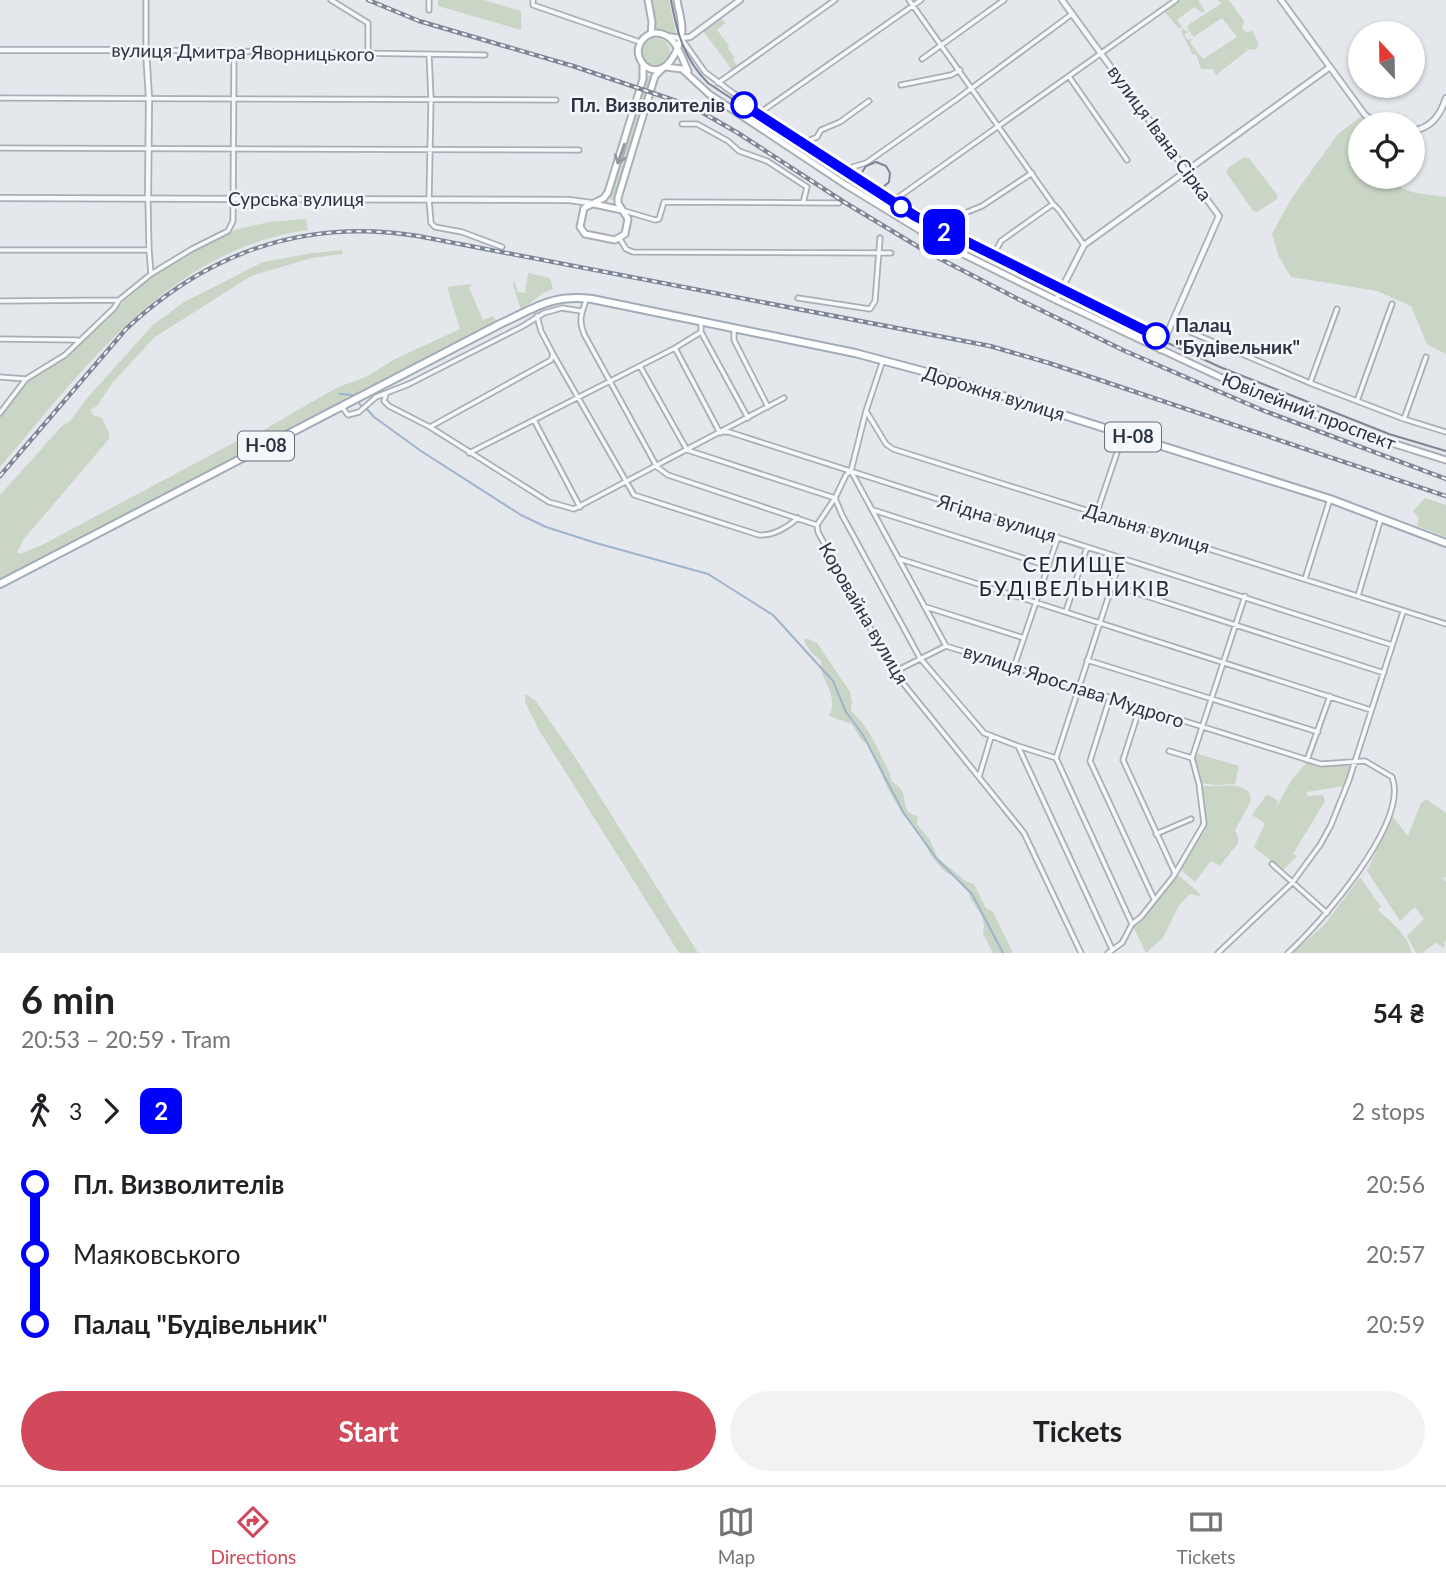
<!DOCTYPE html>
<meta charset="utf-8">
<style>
:root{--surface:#fff;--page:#f2f2f2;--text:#202124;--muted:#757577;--line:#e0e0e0;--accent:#d1495b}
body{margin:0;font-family:Lato,sans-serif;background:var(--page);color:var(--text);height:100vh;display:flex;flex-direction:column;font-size:26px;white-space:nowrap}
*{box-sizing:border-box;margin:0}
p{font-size:23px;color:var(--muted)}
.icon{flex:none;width:38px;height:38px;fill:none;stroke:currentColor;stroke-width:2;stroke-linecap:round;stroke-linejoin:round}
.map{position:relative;height:953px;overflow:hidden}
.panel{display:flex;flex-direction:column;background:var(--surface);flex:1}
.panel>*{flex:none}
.badge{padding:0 14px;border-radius:10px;font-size:24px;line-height:46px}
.needle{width:46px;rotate:338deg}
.controls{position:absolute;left:1348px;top:21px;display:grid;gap:14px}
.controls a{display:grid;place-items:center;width:77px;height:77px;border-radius:50%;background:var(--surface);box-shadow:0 2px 5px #0004;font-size:35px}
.map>.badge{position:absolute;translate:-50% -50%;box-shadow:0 0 0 4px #fff}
.legs{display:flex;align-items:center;gap:10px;height:77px;padding:0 21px;font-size:23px}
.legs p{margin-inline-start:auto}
.summary{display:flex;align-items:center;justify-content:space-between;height:119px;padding:0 21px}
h1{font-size:38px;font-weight:700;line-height:52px}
.button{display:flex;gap:14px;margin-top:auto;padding:14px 21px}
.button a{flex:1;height:80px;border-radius:42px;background:var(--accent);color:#fff;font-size:28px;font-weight:700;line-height:80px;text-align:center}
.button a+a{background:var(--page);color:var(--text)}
ul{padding:0 21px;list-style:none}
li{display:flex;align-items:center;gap:24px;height:70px;font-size:26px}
li i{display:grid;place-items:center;width:10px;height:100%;margin:0 9px;background:currentColor}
li i::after{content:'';width:18px;height:18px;margin:-9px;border:5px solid;border-radius:50%;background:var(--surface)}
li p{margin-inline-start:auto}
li:first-child i{background:linear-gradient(#0000 50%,currentColor 0)}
li:last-child i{background:linear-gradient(currentColor 50%,#0000 0)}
.tab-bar{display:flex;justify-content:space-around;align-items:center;height:98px;border-top:2px solid var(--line);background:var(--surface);font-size:19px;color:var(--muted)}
.tab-bar a{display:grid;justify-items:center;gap:4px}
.tab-bar .selected{color:var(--accent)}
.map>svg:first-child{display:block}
.green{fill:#c9d6c5}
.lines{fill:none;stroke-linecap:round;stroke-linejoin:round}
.stream{stroke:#9fb4cc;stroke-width:2}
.minor-casing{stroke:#a9aeb7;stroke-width:7}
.tertiary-casing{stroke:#a9aeb7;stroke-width:8}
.secondary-casing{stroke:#a9aeb7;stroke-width:9}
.primary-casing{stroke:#a3abb8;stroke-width:10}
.minor{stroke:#f7f8fa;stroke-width:3.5}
.tertiary{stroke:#f7f8fa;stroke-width:4.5}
.secondary{stroke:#fff;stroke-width:5}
.primary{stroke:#fff;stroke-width:6}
.tram{stroke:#7d8696;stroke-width:2}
.rail-casing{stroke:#7d8696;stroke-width:4.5}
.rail{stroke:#f4f6f9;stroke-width:2;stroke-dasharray:5;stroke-linecap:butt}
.oneway{stroke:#959aa2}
.line-1-casing{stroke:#fff;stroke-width:16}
.line-1{stroke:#00f;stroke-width:10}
.stop-1-dot{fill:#fff;stroke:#00f;stroke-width:3.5}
.labels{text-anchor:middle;stroke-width:5;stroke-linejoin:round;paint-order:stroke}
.shield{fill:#f4f6f9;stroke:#676e7b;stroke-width:2}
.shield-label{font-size:18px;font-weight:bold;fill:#2b3445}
.street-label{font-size:19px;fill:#2b3445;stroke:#f4f6f9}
.stop-label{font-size:19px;font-weight:bold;fill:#2b3445;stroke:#f4f6f9;text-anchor:end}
.neighbourhood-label{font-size:21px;letter-spacing:2px;fill:#1d2536;stroke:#f4f6f9}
</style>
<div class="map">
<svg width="1446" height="953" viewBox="0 0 1446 953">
<rect width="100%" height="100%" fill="#e4e7ec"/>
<path class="green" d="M438,0H484L521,11V30L438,6Z
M651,0H669L676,33L671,35L655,29Z
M1179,0H1198L1204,9L1203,13L1194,7L1177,20L1182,27L1179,29L1165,12Z
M1217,0H1229L1244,21L1242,28L1247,33L1252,30L1258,43L1257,49L1249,50L1245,47L1248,50L1216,75L1213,69H1201L1196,54L1193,55L1181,31L1183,29L1188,32L1184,35L1188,40L1192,39L1190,43L1203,59L1237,37L1222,18L1194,37L1187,28L1188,25L1222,3Z
M720,16L725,23L717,30L729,46L728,48L735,58L733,60L738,67L733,71L703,31Z
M642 52a14 14 0 1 1 28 0a14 14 0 1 1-28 0Z
M646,75L653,77L615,201L609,199Z
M1360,117L1373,124H1360V177H1394L1401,188L1416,193L1446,197V354L1427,344L1411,306L1377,291L1291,277L1279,257L1272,234L1291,199L1338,134Z
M1244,157L1249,158L1278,196L1276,200L1257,212L1253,211L1226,172L1228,168Z
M306,219L308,230C169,249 84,369 0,467V416L29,381L67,355L79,342L106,320L124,301L154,275L179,259L234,230L269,222Z
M342,250L343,254L312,258L251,276L155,337L113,382L97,406L90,410L93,415L102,418L109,433V439L24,539L17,552L20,554L40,546L237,441L246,440L338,387L366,377L395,359L460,329L447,287L472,284L469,288L483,320L493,316L496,321L0,579V495L62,426L70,421L88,397L153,325L184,302L263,262L312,253Z
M515,273L514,280L518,292L525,293L528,273L550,278L553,289L543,293L521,310L513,285Z
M1425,498L1446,505V537L1417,526L1419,518L1413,511Z
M806,638L817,643L850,692L852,701L851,711C870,727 879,752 890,774L891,781C894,783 897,785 900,788C909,799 899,812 918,816L917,824L930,840L938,858L967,882L974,884L986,908L993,912L1013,953H993L983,934L984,926L982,916L970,898L969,893L952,875L944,871L932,857L919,833L903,814L888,789L868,744C858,741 858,732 852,724L829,716C836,701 830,691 824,678C821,673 822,666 821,661L811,652L804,641Z
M525,694L535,700L575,757L698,953H679L539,730L525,702Z
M1195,753L1239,766L1235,784L1216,785L1200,783L1193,759Z
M1307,762L1322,766L1348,764L1350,768L1344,786L1307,792V796L1323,795L1325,801L1293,854L1297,856L1283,870L1254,847L1265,823L1252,815L1267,794L1278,801L1275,809L1292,779Z
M1201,785C1217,789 1236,780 1249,792L1251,801L1235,830L1238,838V843L1220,866L1211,861L1195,882L1180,869L1205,824Z
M1426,799L1446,813V877L1443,878L1446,882V940L1444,943L1445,946L1442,948L1437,942L1422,953H1416L1407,936L1424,919L1415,907L1400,921L1367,871L1392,816L1408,836L1421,803Z
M1176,873L1200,894L1199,896L1190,894L1178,907L1163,938L1146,953L1133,926Z
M1360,877L1381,907L1378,910C1390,921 1411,938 1411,953H1293L1325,924Z"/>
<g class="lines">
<path class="stream" d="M340,394L352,395
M359,403L361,406
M366,408L374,417L421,451L521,515L546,527L596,543L708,574L773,615L833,681L846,712L863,735L903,812L936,858L972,894L1003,953"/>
<defs>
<path id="minor" d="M146,0V50L485,55
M331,0L368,23V52
M429,0V10
M533,0V5L640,42
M909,0L1053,204L1059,210L1084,245
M681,38L705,72L733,93L895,200L995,252L1001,241L1053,204
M429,54L431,99L429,200L431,223L435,227L462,232L502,247
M922,59L1004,0
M1070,78L1127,160
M718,83L835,0
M901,85L951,75L960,70
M0,98L556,100
M761,112L921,0
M682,124H697L728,141L739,151L767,161L807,187L803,203
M806,142L817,137L821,130L840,122L869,101
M0,148L579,150
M849,168L866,163L957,99L1072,14
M148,200L149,250
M885,209L893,201L1176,0
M625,211L655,220L659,219L664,202L839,203
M965,213L982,206L1032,173
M620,239L626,249L633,252L891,253
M0,250H149L151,274L192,249L228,231L233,221L234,51
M798,298L870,309L875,301L880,238
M586,300C582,313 578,319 584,334L657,467L668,475L817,525L818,532L894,672L1024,833L1081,953
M0,301L119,300
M537,316L541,331L553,354L634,495L759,535C773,536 788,527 798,518
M701,321V332L748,418
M734,329V340L768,407
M1188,331L1310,383L1404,419L1446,432
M0,339L77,340
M675,348L720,433
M640,366L687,450L835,498L842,515L920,658L984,733L1018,746L1112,949
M0,377L26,379
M1310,383L1337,309
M386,394L384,401L389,406L430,427L549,502L574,509L784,398
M1357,401L1392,304
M342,407L348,415L359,412L376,397L409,384L523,326L544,313L562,308L581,311
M866,411L886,444L893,449L1446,624
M0,413L26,379L65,355L114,308L119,300L151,274
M1404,419L1426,357
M534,420L580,507
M430,427L551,360L553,354
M723,432H729L1392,645
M469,453L675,348L701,332
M851,471L946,646L1321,764L1365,761L1392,777C1410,822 1320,924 1288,953
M873,510L1048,566
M1097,512L1123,435
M817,525L835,498L846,475L851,471L866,411L883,360
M1121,558L1056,758L1132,924
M900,559L1371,710
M1305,579L1330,499
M1112,585L1384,673
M1358,596L1381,518
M926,607L1024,638
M1066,611L1087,547
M1087,660L1318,732
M1014,667L1058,537
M894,672L946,646
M1110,697L1090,761L1154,899
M1140,707L1123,760L1175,873
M1018,746L1056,758
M1169,751L1192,758
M1307,760L1330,696
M979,777L991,737
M1156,834L1191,819
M1272,864L1327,913
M1108,953L1122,943L1132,924L1141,917L1173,877L1204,824L1199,784L1192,758L1245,596
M1218,953L1292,883L1320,845L1331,825L1349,780L1403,612"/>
<path id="tertiary" d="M1062,0L1219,216L1160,350
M1281,0L1365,115L1378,124
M667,36L681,38L690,37L740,0
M0,50H146L149,98L148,199
M1412,131C1431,128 1440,116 1446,98
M0,198L569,200L591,203
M1056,300L1084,245L1330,67"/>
<path id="secondary" d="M648,0L652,22L651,34
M677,0C679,12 684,26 681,38C665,95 628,62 641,42C644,37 649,34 654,33C675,31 681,57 688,71
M643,65V79L608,192L604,198L584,208L580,227L585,234L615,240L625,234L628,219L618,203V198L655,76L662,69
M666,67L682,69L709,94L846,185L941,243L1056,300L1220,377L1376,438L1446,460
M594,204L622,210"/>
<path id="primary" d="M0,584L500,324C535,308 552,294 592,299L855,353L930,373L1330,499L1446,543"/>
</defs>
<use href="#minor" class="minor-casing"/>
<use href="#tertiary" class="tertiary-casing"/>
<use href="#secondary" class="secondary-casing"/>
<use href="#primary" class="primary-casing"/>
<use href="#minor" class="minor"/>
<use href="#tertiary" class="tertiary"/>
<use href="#secondary" class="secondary"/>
<use href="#primary" class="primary"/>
<path class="tram" d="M671,0C677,33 684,59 708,83L913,218L947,236L1105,314L1220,367L1389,434L1446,451
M862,185L859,177L866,166L876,162L886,166L890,173L889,182L880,190L871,191"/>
<defs>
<path id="rail" d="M368,0L419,21L573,66L691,106L738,133L844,202L927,252L1020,300L1125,351L1262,410L1446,479
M0,476L126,329C208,252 306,218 418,236L990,346L1049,363L1446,496"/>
</defs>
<use href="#rail" class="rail-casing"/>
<use href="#rail" class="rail"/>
</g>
<defs><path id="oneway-shaft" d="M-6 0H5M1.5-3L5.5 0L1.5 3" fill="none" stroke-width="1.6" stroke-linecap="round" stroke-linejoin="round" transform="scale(1.75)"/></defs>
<use class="oneway" href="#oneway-shaft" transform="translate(621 154) rotate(109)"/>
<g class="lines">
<defs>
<path id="line-1" d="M744,105L915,216L1156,336"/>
</defs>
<use href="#line-1" class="line-1-casing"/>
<use href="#line-1" class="line-1"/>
</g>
<g class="stop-1-dot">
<circle cx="744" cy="105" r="12"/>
<circle cx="901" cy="207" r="9"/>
<circle cx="1156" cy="336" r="12"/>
</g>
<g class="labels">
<g class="shield">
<rect x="1105" y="422.5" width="56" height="29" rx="5"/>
<rect x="238" y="431.5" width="56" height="29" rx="5"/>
</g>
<g class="shield-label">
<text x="1133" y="443">Н-08</text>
<text x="266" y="452">Н-08</text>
</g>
<g class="street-label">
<text transform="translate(243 52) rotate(1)" y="7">вулиця Дмитра Яворницького</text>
<text transform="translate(1160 133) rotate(54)" y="7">вулиця Івана Сірка</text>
<text x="296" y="206">Сурська вулиця</text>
<text transform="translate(994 393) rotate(17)" y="7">Дорожня вулиця</text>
<text transform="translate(1309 411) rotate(21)" y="7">Ювілейний проспект</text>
<text transform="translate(997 518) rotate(17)" y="7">Ягідна вулиця</text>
<text transform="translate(1147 528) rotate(17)" y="7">Дальня вулиця</text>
<text transform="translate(864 613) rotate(60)" y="7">Коровайна вулиця</text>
<text transform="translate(1074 686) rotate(18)" y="7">вулиця Ярослава Мудрого</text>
</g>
<g class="stop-label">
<text x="725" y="112">Пл. Визволителів</text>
<text x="1175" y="332" text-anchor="start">Палац<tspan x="1175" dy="22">"Будівельник"</tspan></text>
</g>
<g class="neighbourhood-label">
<text x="1075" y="572">СЕЛИЩЕ<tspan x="1075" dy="24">БУДІВЕЛЬНИКІВ</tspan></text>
</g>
</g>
</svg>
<div class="controls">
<a><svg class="needle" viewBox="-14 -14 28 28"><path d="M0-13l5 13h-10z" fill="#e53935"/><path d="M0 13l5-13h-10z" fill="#757577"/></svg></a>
<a><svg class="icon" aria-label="locate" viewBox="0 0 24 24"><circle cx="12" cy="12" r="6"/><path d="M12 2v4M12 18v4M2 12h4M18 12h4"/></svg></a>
</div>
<b class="badge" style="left:944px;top:232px;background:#00f;color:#fff">2</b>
</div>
<section class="panel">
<div class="summary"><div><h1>6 min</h1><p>20:53 – 20:59 · Tram</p></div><b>54 ₴</b></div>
<div class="legs"><svg class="icon" aria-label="walk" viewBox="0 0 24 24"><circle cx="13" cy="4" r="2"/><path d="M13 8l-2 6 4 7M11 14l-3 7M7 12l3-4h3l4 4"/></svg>3<svg class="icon" aria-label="forward" viewBox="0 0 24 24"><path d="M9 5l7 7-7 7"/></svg><b class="badge" style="background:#00f;color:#fff">2</b><p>2 stops</p></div>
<ul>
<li><i style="color:#00f"></i><b>Пл. Визволителів</b><p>20:56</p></li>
<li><i style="color:#00f"></i><span>Маяковського</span><p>20:57</p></li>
<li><i style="color:#00f"></i><b>Палац &quot;Будівельник&quot;</b><p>20:59</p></li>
</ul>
<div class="button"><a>Start</a><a>Tickets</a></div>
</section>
<nav class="tab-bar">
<a class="selected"><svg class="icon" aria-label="directions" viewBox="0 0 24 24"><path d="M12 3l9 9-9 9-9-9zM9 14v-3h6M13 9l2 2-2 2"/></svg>Directions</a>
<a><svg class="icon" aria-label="map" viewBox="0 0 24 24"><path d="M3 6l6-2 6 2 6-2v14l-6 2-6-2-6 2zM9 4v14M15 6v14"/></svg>Map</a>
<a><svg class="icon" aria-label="tickets" viewBox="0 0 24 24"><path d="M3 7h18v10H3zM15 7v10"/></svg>Tickets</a>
</nav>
